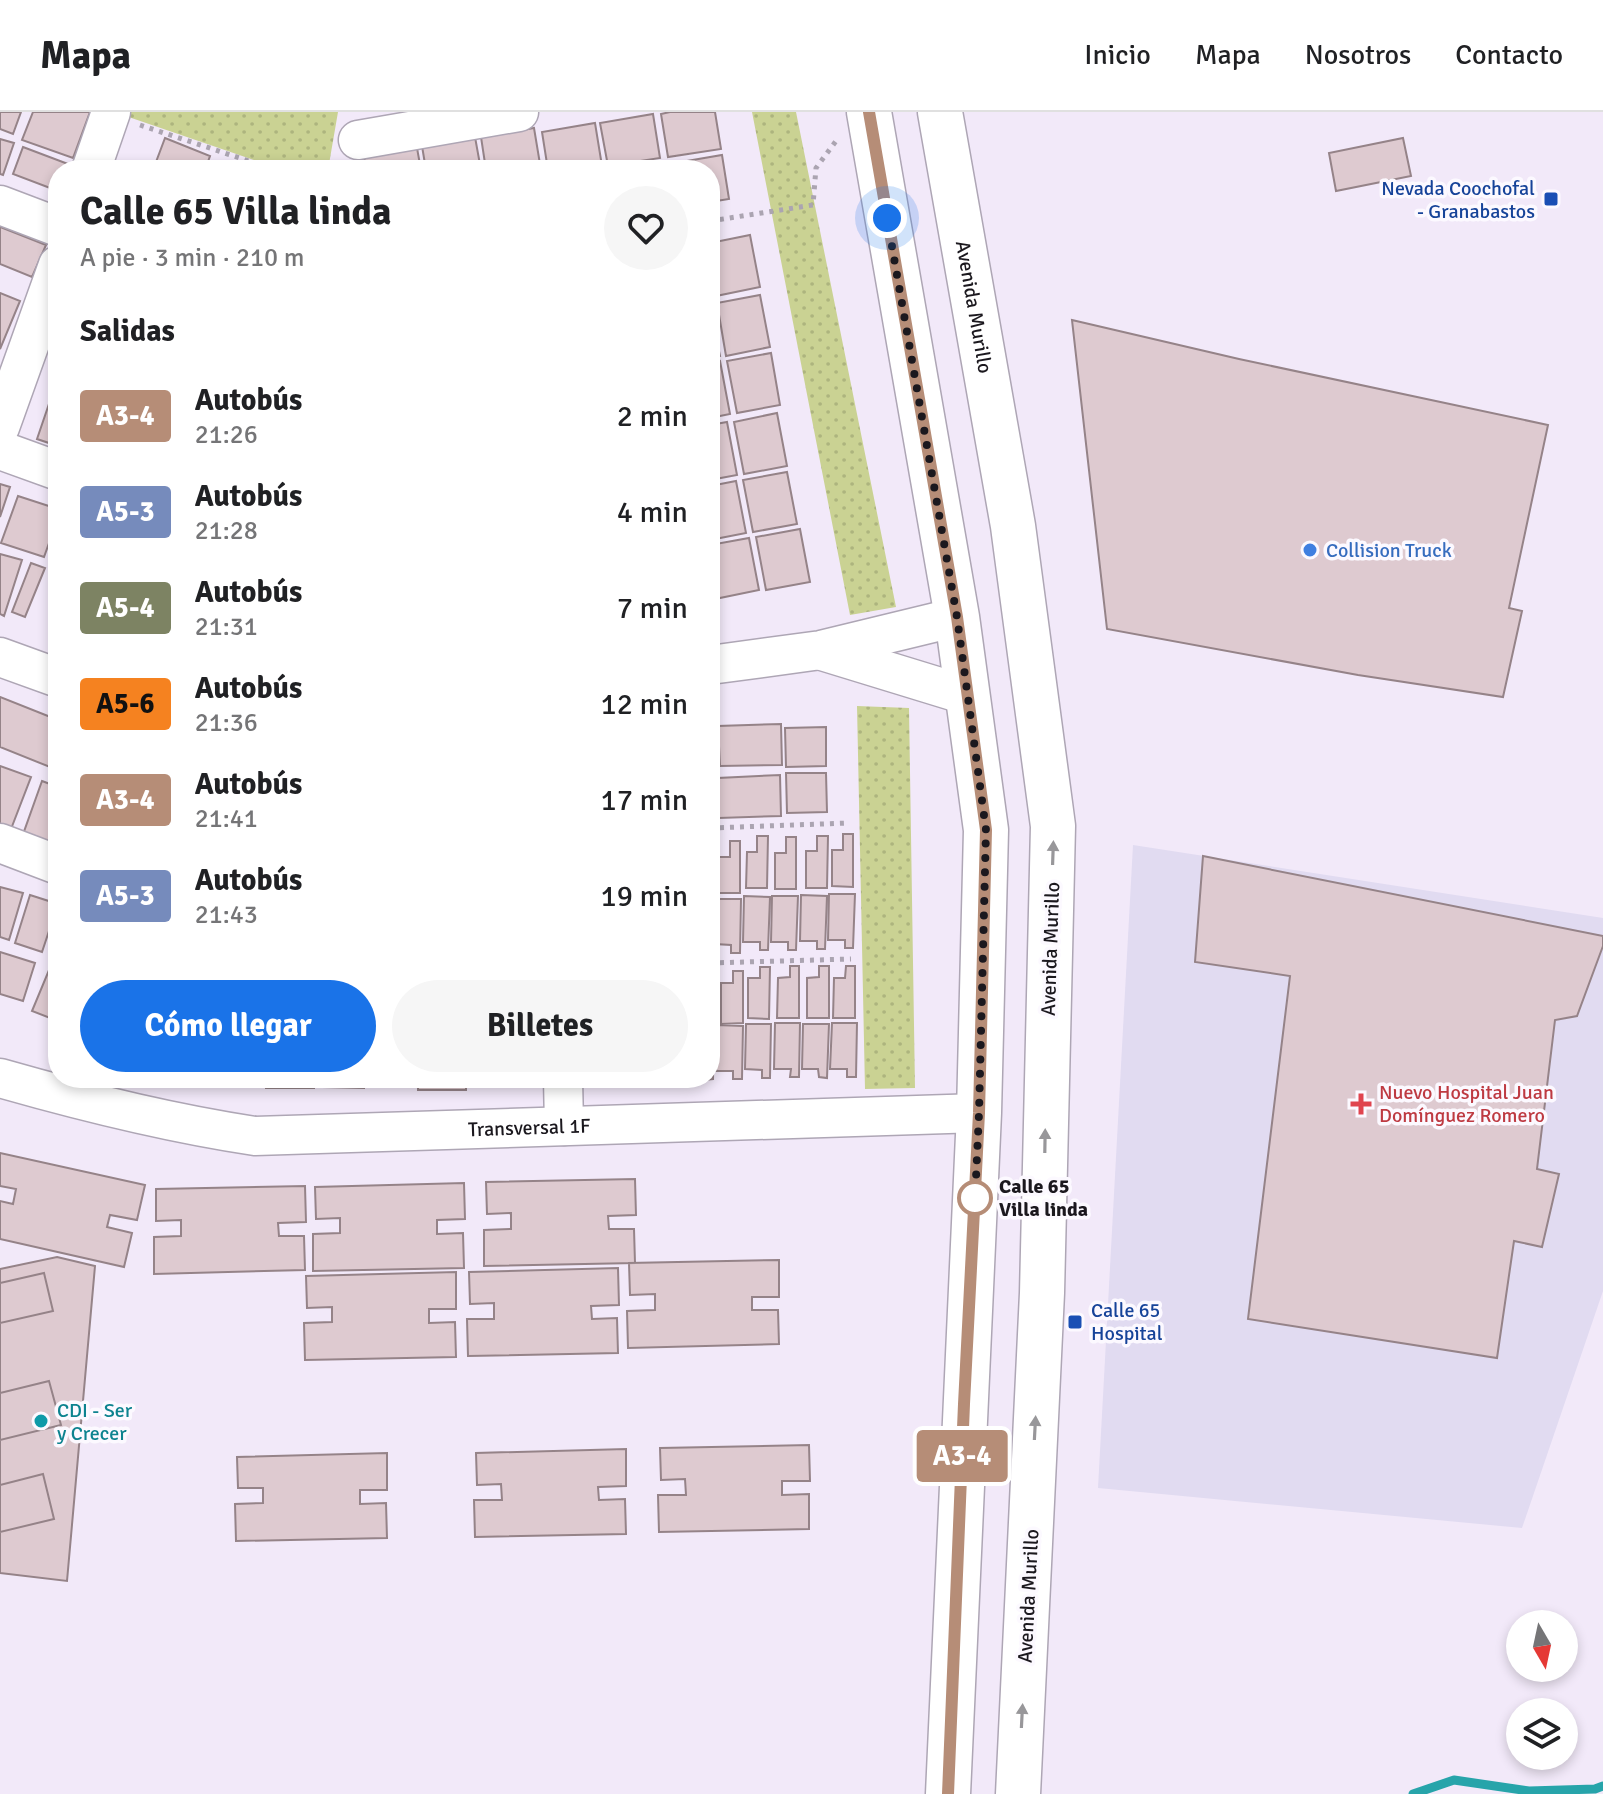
<!DOCTYPE html>
<html lang="es">
<meta charset="utf-8">
<style>
:root{--surface:#fff;--page:#f6f6f6;--text:#202124;--muted:#757577;--line:#e0e0e0;--accent:#1a73e8}
body{margin:0;font-family:Signika,sans-serif;background:var(--page);color:var(--text);height:100vh;display:flex;flex-direction:column;font-size:30px;white-space:nowrap}
*{box-sizing:border-box;margin:0}
p{font-size:26px;color:var(--muted)}
.icon{flex:none;width:44px;height:44px;fill:none;stroke:currentColor;stroke-width:2;stroke-linecap:round;stroke-linejoin:round}
.map{position:relative;flex:1;overflow:hidden}
.sheet{position:absolute;left:48px;top:48px;width:672px;height:928px;display:flex;flex-direction:column;background:var(--surface);border-radius:32px;box-shadow:0 4px 12px #0003}
.sheet>*{flex:none}
.badge{padding:0 16px;border-radius:6px;font-size:28px;line-height:52px}
.needle{width:52px;rotate:171deg}
.tools{position:absolute;left:1506px;top:1498px;display:grid;gap:16px}
.tools a{display:grid;place-items:center;width:72px;height:72px;border-radius:50%;background:var(--surface);box-shadow:0 4px 12px #0003;font-size:40px}
.you{position:absolute;width:40px;height:40px;margin:-20px;border:6px solid #fff;border-radius:50%;background:#1a73e8;box-shadow:0 0 0 12px #1a73e833}
.map>.badge{position:absolute;translate:-50% -50%;box-shadow:0 0 0 4px #fff}
h2{padding:0 32px;font-size:30px;line-height:72px}
.round{display:grid;place-items:center;flex:none;width:84px;height:84px;border-radius:42px;background:var(--page)}
.head{display:flex;align-items:center;justify-content:space-between;height:136px;padding:0 32px}
h1{font-size:38px;font-weight:800;line-height:60px}
.primary-button{display:flex;gap:16px;margin-top:auto;padding:16px 32px}
.primary-button a{flex:1;height:92px;border-radius:48px;background:var(--accent);color:#fff;font-size:32px;font-weight:800;line-height:92px;text-align:center}
.primary-button a+a{background:var(--page);color:var(--text)}
ul{padding:0;list-style:none}
li{display:flex;align-items:center;gap:24px;height:96px;padding:0 32px}
li div{flex:1}
li b{display:block;font-size:30px}
li em{font-style:normal}
li .badge{min-width:88px;font-weight:700;text-align:center}
header{display:flex;align-items:center;gap:48px;box-sizing:border-box;height:112px;padding:0 40px;background:var(--surface);border-bottom:2px solid var(--line)}
header strong{font-size:38px}
nav{display:flex;gap:44px;margin-inline-start:auto;font-size:28px}
.map>svg:first-child{display:block}
.medical{fill:#e1dbf1}
.green{fill:url(#green-dots)}
.lines{fill:none;stroke-linecap:round;stroke-linejoin:round}
.stream{stroke:#27a4aa;stroke-width:9}
.building{fill:#decad0;stroke:#958388;stroke-width:2}
.minor-casing{stroke:#aea6b5;stroke-width:41}
.major-casing{stroke:#aea6b5;stroke-width:47}
.path{stroke:#aba4b1;stroke-width:5;stroke-dasharray:4 6;stroke-linecap:butt}
.minor{stroke:#fff;stroke-width:38}
.major{stroke:#fff;stroke-width:44}
.oneway{fill:#98979a}
.line-casing{stroke:#fff;stroke-width:18}
.line{stroke:#b68d77;stroke-width:12}
.walk{stroke:#1b181e;stroke-width:8;stroke-dasharray:0 14.4}
.transit-dot{fill:#1a4fb4;stroke:#fcf9ff;stroke-width:3}
.shop-dot{fill:#3f7fe0;stroke:#fcf9ff;stroke-width:3}
.health-dot{fill:#e0444e;stroke:#fcf9ff;stroke-width:3}
.stop-dot{fill:#fff;stroke:#b68d77;stroke-width:4}
.culture-dot{fill:#0f9aa8;stroke:#fcf9ff;stroke-width:3}
.labels{text-anchor:middle;stroke-width:7;stroke-linejoin:round;paint-order:stroke}
.transit-label{font-size:20px;fill:#164399;stroke:#fcf9ff;text-anchor:end}
.street-label{font-size:20px;fill:#1b181e;stroke:#fcf9ff}
.shop-label{font-size:20px;fill:#366cbe;stroke:#fcf9ff;text-anchor:start}
.health-label{font-size:20px;fill:#be3a42;stroke:#fcf9ff;text-anchor:start}
.stop-label{font-size:20px;font-weight:bold;fill:#1b181e;stroke:#fcf9ff;text-anchor:start}
.culture-label{font-size:20px;fill:#0d838f;stroke:#fcf9ff;text-anchor:start}
</style>
<header>
<strong>Mapa</strong>
<nav><a>Inicio</a><a>Mapa</a><a>Nosotros</a><a>Contacto</a></nav>
</header>
<div class="map">
<svg width="1603" height="1682" viewBox="0 0 1603 1682">
<defs>
<pattern id="green-dots" width="8" height="8" patternUnits="userSpaceOnUse" patternTransform="scale(2)"><rect width="8" height="8" fill="#cad293"/><path d="M2 2h.1M6 6h.1" fill="none" stroke="#adb47e" stroke-width="1.8" stroke-linecap="round"/></pattern>
</defs>
<rect width="100%" height="100%" fill="#f2e9f9"/>
<path class="medical" d="M1133,733L1603,806V1179L1522,1416L1098,1376Z"/>
<path class="green" d="M114,0H338L328,58H283Z
M752,0H796L896,495L850,503Z
M857,594L909,596L915,976L865,977Z"/>
<g class="lines">
<path class="stream" d="M1413,1682L1454,1668L1529,1679L1595,1677L1603,1674"/>
</g>
<path class="building" d="M0,0H21L13,22L0,17Z
M33,0H90L73,46L22,28Z
M670,0H715L721,37L668,45L661,2Z
M653,2L660,46L608,54L600,11Z
M595,11L602,54L580,58H548L542,20Z
M534,16L541,58H486L481,25Z
M475,25L481,58H426L422,34Z
M165,26L210,44L205,58H153Z
M1403,26L1411,64L1336,79L1329,41Z
M0,27L14,31L3,63L0,62Z
M23,35L76,55L74,58H58V79L13,62Z
M417,36L421,58H366L364,45Z
M722,43L729,87L710,90V58H670L669,52Z
M0,115L46,133L32,165L0,152Z
M750,123L760,175L716,184L710,153V131Z
M0,181L20,189L0,237Z
M760,183L770,235L726,244L717,191Z
M710,196L720,244L710,246Z
M1072,208L1239,247L1548,313L1509,496L1522,499L1503,585L1358,563L1107,517Z
M771,241L780,293L737,301L727,249Z
M720,249L730,302L710,306V251Z
M51,286L58,288V334L37,327Z
M777,301L787,354L744,362L734,310Z
M727,310L737,363L710,368V313Z
M787,360L797,412L753,420L743,368Z
M736,369L746,421L710,428V374Z
M0,372L10,375L0,405Z
M18,384L58,397V406L44,445L1,431Z
M800,417L810,470L766,478L756,425Z
M749,426L759,478L715,487L710,460V433Z
M0,442L22,448L4,504L0,502Z
M31,451L45,456L25,505L12,500Z
M0,585L58,608V635L50,655L0,635Z
M781,612L782,653L720,654L718,614Z
M710,614H715L716,654L710,655Z
M826,615V654L786,655L785,616Z
M0,654L31,665L11,717L0,713Z
M786,661H826L827,700L787,701Z
M780,663L781,704L719,706L718,666Z
M710,666H714L716,706H710Z
M42,669L58,675V741L21,728Z
M843,722H853V775L832,774V738H843Z
M757,724H768L767,776H746L747,740H757Z
M817,724H828L827,776H806V739H817Z
M786,725H796V777H775V741H786Z
M730,729H740V781H719V745H730Z
M1203,744L1603,824V834L1577,904L1555,908L1537,1057L1559,1062L1542,1135L1514,1129L1497,1246L1248,1207L1290,864L1195,850Z
M0,775L23,781L9,828L0,825Z
M829,782H855L853,836H845V828H828Z
M30,783L58,792L42,840L15,831Z
M801,783L827,784L825,837H817V829H800Z
M744,784L770,785L768,838H760V830H743Z
M772,784H798L796,838H788V830H771Z
M716,787H741L740,841H731V833L715,832Z
M0,840L35,851L23,889L0,882Z
M790,854H799V906H777L778,866L790,865Z
M819,854H829V906H807V866L819,865Z
M846,854H855V906H833L834,866H845Z
M760,855H770L769,907L748,906V866H760Z
M710,857H715V909H710Z
M49,858L58,862V909L32,899Z
M733,859H743V911L721,912V871H733Z
M775,911H800L799,965H790L791,957H774Z
M832,911H857L856,965H847V957H830Z
M746,912H771L770,966H762V958L745,957Z
M803,912H829L827,966L819,965L818,957H802Z
M717,913L743,914L742,967H733V959H716Z
M710,914H714L713,967L704,968V966H710Z
M266,966H314V976H266Z
M323,966H369H364V976L323,975Z
M418,966H466V978H418Z
M479,966H520V970H479Z
M0,1041L145,1073L137,1108L110,1103L107,1115L132,1121L124,1155L0,1127V1089L13,1092L16,1077L0,1074Z
M635,1067L636,1103L608,1104L609,1117H634L635,1151L484,1154V1118L511,1117V1101L487,1102L486,1070Z
M464,1071L465,1107L437,1108V1122L463,1121L464,1156L313,1159V1122L340,1121V1106L316,1107L315,1075Z
M305,1074L306,1110L278,1111L279,1124H304L305,1158L154,1162V1125L181,1124V1108L156,1109V1077Z
M57,1145L95,1154L67,1469L0,1461V1157Z
M779,1148V1185H752V1198H778L779,1232L628,1236L627,1199L655,1198V1182L630,1183L629,1151Z
M618,1156L619,1193L591,1194L592,1207L617,1206L618,1241L468,1244L467,1207H494V1191L470,1192L469,1160Z
M456,1160V1197H429V1211L455,1210L456,1245L305,1248L304,1211L332,1210V1195L307,1196L306,1164Z
M44,1161L53,1199L0,1211V1171Z
M49,1269L61,1313L0,1328V1281Z
M809,1333L810,1369H782V1383L809,1382V1417L659,1420L658,1383H686L685,1367L661,1368L660,1336Z
M626,1337V1374L598,1375L599,1388L625,1387L626,1422L475,1425L474,1388H502L501,1372L477,1373L476,1341Z
M387,1341V1378H360V1392L386,1391L387,1426L236,1429L235,1392L263,1391V1376H238L237,1345Z
M43,1362L54,1407L0,1420V1373Z"/>
<g class="lines">
<defs>
<g id="minor">
<path d="M358,28L519,0"/>
<path d="M91,58L111,0"/>
<path d="M0,93L58,115"/>
<path d="M0,315L58,153"/>
<path d="M0,338L58,359"/>
<path d="M822,539L969,584"/>
<path d="M0,545L58,566"/>
<path d="M710,553L821,538L957,505"/>
<path d="M0,731L58,753"/>
<path id="s1" d="M0,966C84,990 168,1011 255,1024L979,1001"/>
<path d="M563,966L564,1014"/>
</g>
<g id="major">
<path d="M869,0L957,505L986,718L979,1001L948,1682"/>
<path id="s2" d="M940,0L1013,414L1053,714L1042,1181L1018,1682"/>
</g>
</defs>
<use href="#minor" class="minor-casing"/>
<use href="#major" class="major-casing"/>
<path class="path" d="M140,13L276,58
M710,109L813,93L816,56L836,29
M710,716L849,711
M710,851L851,847
M395,966V972
M262,973V966"/>
<use href="#minor" class="minor"/>
<use href="#major" class="major"/>
</g>
<defs><path id="oneway-solid" d="M-6-.8H1V-3.2L6.5 0L1 3.2V.8H-6Z" transform="scale(2)"/></defs>
<g class="oneway">
<use href="#oneway-solid" transform="translate(1053 741) rotate(-88)"/>
<use href="#oneway-solid" transform="translate(1045 1029) rotate(-89)"/>
<use href="#oneway-solid" transform="translate(1035 1316) rotate(-87)"/>
<use href="#oneway-solid" transform="translate(1022 1604) rotate(-87)"/>
</g>
<g class="lines">
<defs>
<path id="line" d="M869,0L957,505L986,718L979,1001L964,1292L948,1682"/>
</defs>
<use href="#line" class="line-casing"/>
<use href="#line" class="line"/>
<path class="walk" d="M887,106L957,505L986,718L979,1001L975,1088V1086"/>
</g>
<g class="transit-dot">
<rect x="1543" y="79" width="16" height="16" rx="4"/>
<rect x="1067" y="1202" width="16" height="16" rx="4"/>
</g>
<circle class="shop-dot" cx="1310" cy="438" r="8"/>
<path class="health-dot" d="M1357 980h8v8h8v8h-8v8h-8v-8h-8v-8h8z"/>
<circle class="stop-dot" cx="975" cy="1086" r="16"/>
<circle class="culture-dot" cx="41" cy="1309" r="8"/>
<g class="labels">
<g class="transit-label">
<text x="1535" y="83">Nevada Coochofal<tspan x="1535" dy="23">- Granabastos</tspan></text>
<text x="1091" y="1205" text-anchor="start">Calle 65<tspan x="1091" dy="23">Hospital</tspan></text>
</g>
<g class="street-label">
<text dy="7" stroke="none"><textPath href="#s2" startOffset="198">Avenida Murillo</textPath></text>
<text transform="translate(1050 837) rotate(-88)" y="7">Avenida Murillo</text>
<text dy="7" stroke="none"><textPath href="#s1" startOffset="536">Transversal 1F</textPath></text>
<text transform="translate(1028 1484) rotate(-87)" y="7">Avenida Murillo</text>
</g>
<g class="shop-label">
<text x="1326" y="445">Collision Truck</text>
</g>
<g class="health-label">
<text x="1379" y="987">Nuevo Hospital Juan<tspan x="1379" dy="23">Domínguez Romero</tspan></text>
</g>
<g class="stop-label">
<text x="999" y="1081">Calle 65<tspan x="999" dy="23">Villa linda</tspan></text>
</g>
<g class="culture-label">
<text x="57" y="1305">CDI - Ser<tspan x="57" dy="23">y Crecer</tspan></text>
</g>
</g>
</svg>
<div class="tools">
<a><svg class="needle" viewBox="-14 -14 28 28"><path d="M0-13l5 13h-10z" fill="#e53935"/><path d="M0 13l5-13h-10z" fill="#757577"/></svg></a>
<a><svg class="icon" aria-label="layers" viewBox="0 0 24 24"><path d="M12 4l9 5-9 5-9-5zM3 14l9 5 9-5"/></svg></a>
</div>
<div class="you" style="left:887px;top:106px"></div>
<b class="badge" style="left:962px;top:1344px;background:#b68d77;color:#fff">A3-4</b>
<section class="sheet">
<div class="head"><div><h1>Calle 65 Villa linda</h1><p>A pie · 3 min · 210 m</p></div><a class="round"><svg class="icon" aria-label="heart" viewBox="0 0 24 24"><path d="M12 20l-8-8c-3-5 5-10 8-4 3-6 11-1 8 4z"/></svg></a></div>
<h2>Salidas</h2>
<ul>
<li><span class="badge" style="background:#b68d77;color:#fff">A3-4</span><div><b>Autobús</b><p>21:26</p></div><em>2 min</em></li>
<li><span class="badge" style="background:#768bbc;color:#fff">A5-3</span><div><b>Autobús</b><p>21:28</p></div><em>4 min</em></li>
<li><span class="badge" style="background:#7d8363;color:#fff">A5-4</span><div><b>Autobús</b><p>21:31</p></div><em>7 min</em></li>
<li><span class="badge" style="background:#f58220;color:#111">A5-6</span><div><b>Autobús</b><p>21:36</p></div><em>12 min</em></li>
<li><span class="badge" style="background:#b68d77;color:#fff">A3-4</span><div><b>Autobús</b><p>21:41</p></div><em>17 min</em></li>
<li><span class="badge" style="background:#768bbc;color:#fff">A5-3</span><div><b>Autobús</b><p>21:43</p></div><em>19 min</em></li>
</ul>
<div class="primary-button"><a>Cómo llegar</a><a>Billetes</a></div>
</section>
</div>
